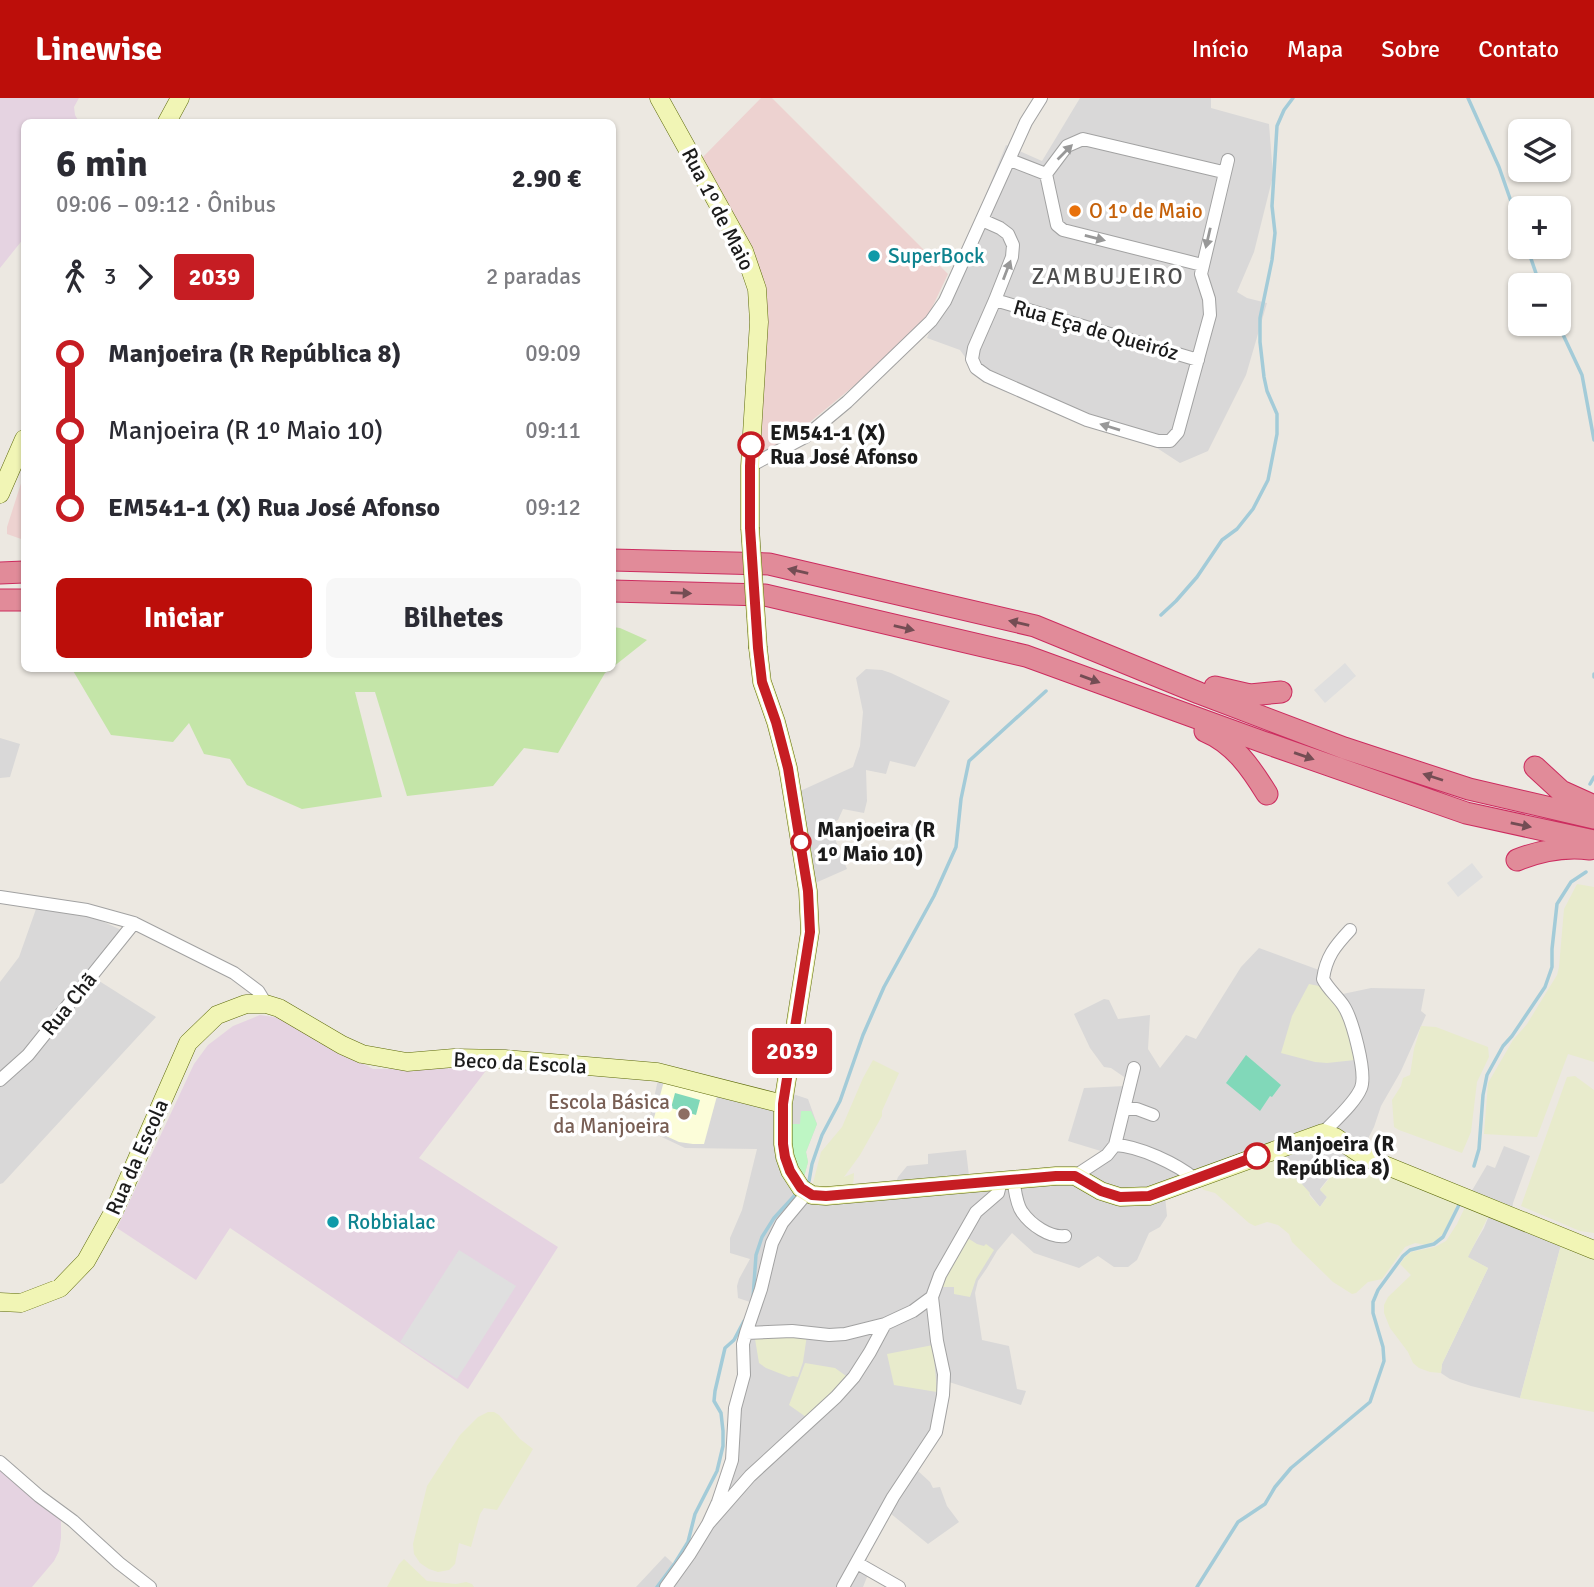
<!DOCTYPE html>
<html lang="pt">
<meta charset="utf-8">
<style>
:root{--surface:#fff;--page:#f7f7f7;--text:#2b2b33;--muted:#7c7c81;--accent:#bc0e0a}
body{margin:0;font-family:Signika,sans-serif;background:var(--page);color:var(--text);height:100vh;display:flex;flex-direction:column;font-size:26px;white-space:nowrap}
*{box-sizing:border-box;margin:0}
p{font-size:23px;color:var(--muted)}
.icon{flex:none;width:38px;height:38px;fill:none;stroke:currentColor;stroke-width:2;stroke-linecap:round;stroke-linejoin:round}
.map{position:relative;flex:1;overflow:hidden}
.sheet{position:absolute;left:21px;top:21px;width:595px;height:553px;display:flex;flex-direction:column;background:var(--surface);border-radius:10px;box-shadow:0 2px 5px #0004}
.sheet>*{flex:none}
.badge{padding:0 14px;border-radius:5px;font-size:24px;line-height:46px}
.tools{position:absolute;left:1508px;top:21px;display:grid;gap:14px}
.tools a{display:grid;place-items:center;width:63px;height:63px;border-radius:10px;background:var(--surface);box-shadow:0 2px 5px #0004;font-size:35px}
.map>.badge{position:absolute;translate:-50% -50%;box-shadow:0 0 0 4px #fff}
.legs{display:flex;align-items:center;gap:10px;height:77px;padding:0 35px;font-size:23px}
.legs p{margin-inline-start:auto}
.overview{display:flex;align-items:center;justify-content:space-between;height:119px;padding:0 35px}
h1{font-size:38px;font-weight:700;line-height:52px}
.button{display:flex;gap:14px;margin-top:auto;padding:14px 35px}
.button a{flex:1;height:80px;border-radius:10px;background:var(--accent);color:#fff;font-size:28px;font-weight:700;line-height:80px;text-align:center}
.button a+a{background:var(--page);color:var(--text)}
ul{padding:0 35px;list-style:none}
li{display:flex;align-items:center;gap:24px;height:77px;font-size:26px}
li i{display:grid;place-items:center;width:10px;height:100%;margin:0 9px;background:currentColor}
li i::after{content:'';width:18px;height:18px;margin:-9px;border:5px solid;border-radius:50%;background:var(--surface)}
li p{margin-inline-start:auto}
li:first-child i{background:linear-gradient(#0000 50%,currentColor 0)}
li:last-child i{background:linear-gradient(currentColor 50%,#0000 0)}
header{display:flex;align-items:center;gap:42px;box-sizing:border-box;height:98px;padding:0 35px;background:var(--accent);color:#fff}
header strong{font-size:33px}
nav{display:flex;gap:38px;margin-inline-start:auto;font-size:24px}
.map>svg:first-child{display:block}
.residential{fill:#d9d8d8}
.commercial{fill:#edd2d0}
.industrial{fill:#e5d3e1}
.education{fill:#fcfdd9}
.farmland{fill:#e8ebcc}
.grass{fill:#c4e5a8}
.park{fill:#bef6c4}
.pitch{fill:#81d8b9}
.parking{fill:#dfdfdf}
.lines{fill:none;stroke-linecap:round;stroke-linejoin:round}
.stream{stroke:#a3cbd8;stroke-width:3.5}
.street-casing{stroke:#a2a2a2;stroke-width:14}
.secondary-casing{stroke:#5d6a0a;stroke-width:19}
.highway-casing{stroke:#cc2c5f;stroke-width:23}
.street{stroke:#fff;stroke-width:12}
.secondary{stroke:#f1f5b5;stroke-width:18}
.highway{stroke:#e18b99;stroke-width:21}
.secondary-bridge-casing{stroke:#5d6a0a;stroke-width:19;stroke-linecap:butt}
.secondary-bridge{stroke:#f1f5b5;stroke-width:18}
.oneway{fill:#989898}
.oneway2{fill:#744d54}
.line-1-casing{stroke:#fff;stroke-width:16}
.line-1{stroke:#c61d23;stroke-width:10}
.food-dot{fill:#e8710a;stroke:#fff;stroke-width:2.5}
.culture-dot{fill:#0f9aa8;stroke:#fff;stroke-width:2.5}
.stop-1-dot{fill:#fff;stroke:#c61d23;stroke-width:3.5}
.education-dot{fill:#8d6e63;stroke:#fff;stroke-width:2.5}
.labels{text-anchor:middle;stroke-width:7;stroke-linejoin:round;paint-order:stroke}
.street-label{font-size:21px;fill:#1b1b1b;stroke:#fff}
.food-label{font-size:21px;fill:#c56008;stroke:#fff;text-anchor:start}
.culture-label{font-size:21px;fill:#0d838f;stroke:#fff;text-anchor:start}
.stop-label{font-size:21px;font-weight:bold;fill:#1b1b1b;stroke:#fff;text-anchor:start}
.education-label{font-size:21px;fill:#785e54;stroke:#fff;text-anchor:end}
.neighbourhood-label{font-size:23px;letter-spacing:2px;fill:#4e4e4e;stroke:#fff}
</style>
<header>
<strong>Linewise</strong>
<nav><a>Início</a><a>Mapa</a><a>Sobre</a><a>Contato</a></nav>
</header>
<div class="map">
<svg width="1594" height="1489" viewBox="0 0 1594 1489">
<rect width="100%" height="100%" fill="#ece8e1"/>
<path class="residential" d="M1080,0H1211V10L1269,26L1273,78L1254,154L1237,194L1247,200L1267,205L1246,277L1208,353L1180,365L1157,350L1089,329L989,287L975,273L960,252L927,240L1006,47L1042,63Z
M866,571L882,572L891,575L950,603L915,669L890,663L886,676L866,672L867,703L864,715L843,711L838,722L829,726L847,771L813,786L798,694L853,669L860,648L863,614L856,580Z
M0,640L20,646L10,679L0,680Z
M36,811L91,818L130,836L96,881L156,919L3,1085L0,1086V884L19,859Z
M1259,850L1319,872L1338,897L1371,890L1425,891L1421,913L1426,917L1401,973L1381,1008L1374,1029L1357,1062L1346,1058L1320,1091L1327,1099L1320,1109L1300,1084L1272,1060L1165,1098L1167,1118L1160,1129L1149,1135L1137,1162L1128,1169H1114L1098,1158L1079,1170L1034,1155L1012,1135L997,1153L987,1170L978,1183L975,1195L982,1242L1009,1248L1017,1291L1026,1293L1021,1307L949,1284V1300L946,1318L940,1337L918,1373L930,1384L933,1390L940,1389L947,1408L959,1424L928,1446L890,1415L870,1451L867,1459V1479L863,1489H636L665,1458L676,1468L698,1434L719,1388L729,1347L753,1205L738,1200L737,1188L739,1181L750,1161L730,1155V1140L742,1112L757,1051L685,1050L647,1032L661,968L769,995L793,996L808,1001L817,1026L806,1054L808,1064L804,1079L812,1089L895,1087L898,1079L907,1068L928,1066V1056L966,1052L969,1078L1073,1072L1104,1054L1068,1043L1084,990L1125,988L1127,981L1111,970L1104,969L1090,950L1074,916L1104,901L1109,902L1118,921L1150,917L1148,951L1160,970L1186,937L1196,941L1241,869Z
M1504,1048L1530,1058L1513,1105L1510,1126L1561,1147L1520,1300L1471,1288L1450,1281L1441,1275L1442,1266L1488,1170L1467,1159L1484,1130L1494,1105L1470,1096L1487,1067L1495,1070Z"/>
<path class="commercial" d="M761,0H772L948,176L929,216L861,282L793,338L764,354L758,353L766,256V203L701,61Z
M24,376V442L7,436V429Z"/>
<path class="industrial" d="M0,0H79L74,9L75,17L79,24H24V140L0,170Z
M260,917L280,920L373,971L488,970L419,1060L558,1149L468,1291L230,1130L196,1182L117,1130L194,966L208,947L233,928Z
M0,1370L61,1423V1440L59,1453L54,1463L32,1489H0Z"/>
<path class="education" d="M664,983L717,998L704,1046H693L679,1044L651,1031Z"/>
<path class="farmland" d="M1577,786L1594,789V964L1568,956L1537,1039L1484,1036L1488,985L1513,942L1527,926L1557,877L1559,869L1564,811Z
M1309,886L1319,888L1340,913L1348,932L1355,962L1327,965L1315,964L1281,955L1292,918Z
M1421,928L1436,929L1488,949L1489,959L1477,984L1471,1034L1462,1055L1399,1032L1394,1029L1392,1002L1401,988L1403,980L1410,977L1414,951Z
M873,962L899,975L882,1013V1018L860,1057L844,1079L854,1075L853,1090L812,1089L821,1054L842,1029L863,980Z
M1575,978L1594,992V1135L1580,1133L1521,1108L1567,979Z
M1347,1058L1458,1104L1443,1136L1435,1143L1426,1147L1415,1145L1405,1149L1382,1181L1368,1184L1356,1195L1352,1196L1333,1184L1292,1144L1289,1136L1278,1127L1267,1124L1255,1128L1249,1125L1215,1095L1204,1092L1198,1087L1272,1060L1300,1084L1310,1095L1309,1097L1320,1109L1327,1099L1320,1092Z
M1466,1107L1489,1117L1468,1159L1488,1170L1442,1266L1441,1275L1430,1274L1419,1270L1413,1265L1408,1254L1390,1230L1384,1215V1207L1388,1199L1411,1177L1400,1166L1405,1159L1411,1154L1435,1149L1446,1143L1457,1126Z
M966,1139L977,1146L984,1148L986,1146L994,1152L976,1181L970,1199L954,1196V1189H941Z
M1561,1147L1594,1159V1314L1520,1300Z
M807,1237L803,1264L798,1279L793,1278L789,1279L766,1270L759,1265L755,1241Z
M933,1247L937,1294L894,1287L887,1256Z
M805,1265L835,1270L849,1280L806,1319L789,1307Z
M488,1314H494L499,1317L520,1341L533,1351L497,1412L484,1410L480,1416L471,1449L459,1445L455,1466L449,1472L438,1474L429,1471L420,1465L414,1456L413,1446L427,1388L460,1337L478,1319Z
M404,1461L427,1483L456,1486L466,1484L472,1486L474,1489H387L399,1466Z"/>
<path class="grass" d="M613,529L620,530L647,542L613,569Z
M72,571H611L605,575L558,655L524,650L493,688L407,698L375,594H355L382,699L302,711L247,687L230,661L204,656L189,625L173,644L111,637Z"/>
<path class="park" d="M801,1013H811L817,1026L806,1054L808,1064L804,1079C792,1058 790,1050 792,1026H800Z"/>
<path class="pitch" d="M1246,957L1281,987L1272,999L1270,998L1260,1013L1226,985Z
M675,995L700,1002L696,1017L671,1010Z"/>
<path class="parking" d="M1345,565L1356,578L1325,605L1314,592Z
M1472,765L1483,779L1458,799L1447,785Z
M459,1152L516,1188L457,1281L400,1244Z"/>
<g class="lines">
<path class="stream" d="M1468,0L1499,69L1521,132
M1527,149L1540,187
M1558,226L1582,277L1594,342
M1161,517L1176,503L1197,479L1222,442L1237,431L1253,411L1268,382L1277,336V316L1267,293L1264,279L1260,244V220L1272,162L1275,135L1272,108L1277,28L1284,12L1293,0
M1594,576V579
M1590,686L1594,679
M1474,1068L1479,1051L1483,997L1487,977L1503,948L1512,938L1545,889L1552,869V851L1557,806L1571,784L1586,774
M805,1087L809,1083L812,1066L822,1037L840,1003L863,937L884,889L934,798L956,749L961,701L969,663L1046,593
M753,1200L756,1157L762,1139L774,1120L797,1095
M657,1489L675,1465L688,1444L695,1416L717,1373L723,1348V1333L721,1315L714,1303L715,1293L725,1250L734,1242L744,1223
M1197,1489L1238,1424L1265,1406L1275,1389L1291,1370L1370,1304L1384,1263L1383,1249L1373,1215V1204L1378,1192L1403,1158L1410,1152L1434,1146L1443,1139L1459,1107"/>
<defs>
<path id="street" d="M1010,62L1046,76L1067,48L1083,41L1223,74
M1046,76L1057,127L1063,132L1202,167
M982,122L1000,130L1008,136L1013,147L1012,159L995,202L974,250L972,261L976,270L987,278L1087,322L1158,343H1170L1178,334L1210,217L1209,201L1201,176L1228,62
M995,202L1198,262
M750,368L805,339L847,304L931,223L945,203L1026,24L1041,0
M0,799L87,812L134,825L234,875L258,893L266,906
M0,982L28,957L134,825
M1124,1011H1137L1153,1017
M1323,1035C1334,1023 1355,1005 1361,990C1367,975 1352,920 1343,907C1337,898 1328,891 1323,881C1326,859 1335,848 1350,832
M1115,1047C1139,1048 1177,1066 1195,1081
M1075,1078L1107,1057L1115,1047L1134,970
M1013,1081C1015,1091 1016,1106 1022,1114C1031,1127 1050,1140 1065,1138
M746,1235L792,1233L829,1237L845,1236L885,1226
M0,1364L39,1398L73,1423L119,1465L150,1489
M708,1426L750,1378L836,1299L854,1279L870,1254L885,1226L913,1213L932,1199L940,1177L976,1114L998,1095L1001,1083
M857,1465L899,1489
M666,1489L689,1457L708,1426L718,1404L732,1362L735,1310L744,1277L743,1246L746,1235L761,1191L772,1145L782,1125L807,1095
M843,1489L893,1399L936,1334L943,1297L944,1276L937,1243L932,1199"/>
<path id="secondary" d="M659,0L744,153L757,191L759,224L750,368V430
M167,24L180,0
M0,396L24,341
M758,550L762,584L776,624L788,670L808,793L810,834L783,1006V1046L785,1059L790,1073L801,1090L812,1097L826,1098L1056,1078H1075L1101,1093L1120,1099L1149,1098L1323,1035L1335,1039L1365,1059L1594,1152
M0,1204L21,1205L60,1190L86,1163L115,1111L188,945L217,917L246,906H266L279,910L342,947L362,956L407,964L454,960L505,961L657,974L783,1006"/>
<path id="highway" d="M612,462L769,466L1035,528L1199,595L1344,650L1469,691L1594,720
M0,475L24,474
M612,493L765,497L1026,558L1263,644L1466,715L1594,743
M0,502H24
M1215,589L1250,597L1281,594
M1205,633C1234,645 1251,670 1267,696
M1535,669L1561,693L1594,708
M1517,762C1539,753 1566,748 1590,751"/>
</defs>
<use href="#street" class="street-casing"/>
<use href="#secondary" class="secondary-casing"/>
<use href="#highway" class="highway-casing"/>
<use href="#street" class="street"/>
<use href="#secondary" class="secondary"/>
<use href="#highway" class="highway"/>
<defs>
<path id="secondary-bridge" d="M750,430L758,550"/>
</defs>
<use href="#secondary-bridge" class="secondary-bridge-casing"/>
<use href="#secondary-bridge" class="secondary-bridge"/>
</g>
<defs><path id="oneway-solid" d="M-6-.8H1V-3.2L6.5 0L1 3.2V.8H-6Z" transform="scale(1.75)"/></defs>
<g class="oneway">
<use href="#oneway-solid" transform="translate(1065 54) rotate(-45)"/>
<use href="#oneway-solid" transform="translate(1095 140) rotate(14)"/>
<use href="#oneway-solid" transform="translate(1208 140) rotate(103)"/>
<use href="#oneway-solid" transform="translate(1007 172) rotate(-69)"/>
<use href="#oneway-solid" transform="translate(1110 329) rotate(-163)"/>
</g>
<g class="oneway2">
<use href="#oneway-solid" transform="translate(798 473) rotate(-167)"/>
<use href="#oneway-solid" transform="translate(681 495) rotate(2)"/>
<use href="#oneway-solid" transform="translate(1019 525) rotate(-167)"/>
<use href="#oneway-solid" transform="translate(904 530) rotate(13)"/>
<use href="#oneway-solid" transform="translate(1090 581) rotate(20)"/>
<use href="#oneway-solid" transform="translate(1304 658) rotate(19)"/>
<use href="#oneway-solid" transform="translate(1433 679) rotate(-162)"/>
<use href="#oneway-solid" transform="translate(1521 727) rotate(12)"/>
</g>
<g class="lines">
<defs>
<path id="line-1" d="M751,347L750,368V430L758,550L762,584L776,624L788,670L808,793L810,834L783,1006V1046L785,1059L790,1073L801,1090L812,1097L826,1098L1056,1078H1075L1101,1093L1120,1099L1149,1098L1257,1058"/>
</defs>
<use href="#line-1" class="line-1-casing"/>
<use href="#line-1" class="line-1"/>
</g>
<circle class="food-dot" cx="1075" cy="113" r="7"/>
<g class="culture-dot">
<circle cx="874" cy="158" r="7"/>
<circle cx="333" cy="1124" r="7"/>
</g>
<g class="stop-1-dot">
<circle cx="751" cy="347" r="12"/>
<circle cx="801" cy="744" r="9"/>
<circle cx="1257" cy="1058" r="12"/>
</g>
<circle class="education-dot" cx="684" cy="1016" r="7"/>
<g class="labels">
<g class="street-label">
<text transform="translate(718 111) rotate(63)" y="7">Rua 1º de Maio</text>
<text transform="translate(1096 232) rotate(16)" y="7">Rua Eça de Queiróz</text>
<text transform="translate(69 906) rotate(-51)" y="7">Rua Chã</text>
<text transform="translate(520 965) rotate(3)" y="7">Beco da Escola</text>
<text transform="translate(137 1059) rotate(-66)" y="7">Rua da Escola</text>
</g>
<g class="food-label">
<text x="1089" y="120">O 1º de Maio</text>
</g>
<g class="culture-label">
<text x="888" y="165">SuperBock</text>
<text x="347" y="1131">Robbialac</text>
</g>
<g class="stop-label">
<text x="770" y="342">EM541-1 (X)<tspan x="770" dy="24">Rua José Afonso</tspan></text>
<text x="817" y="739">Manjoeira (R<tspan x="817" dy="24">1º Maio 10)</tspan></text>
<text x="1276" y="1053">Manjoeira (R<tspan x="1276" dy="24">República 8)</tspan></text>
</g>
<g class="education-label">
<text x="670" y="1011">Escola Básica<tspan x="670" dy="24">da Manjoeira</tspan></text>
</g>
<g class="neighbourhood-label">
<text x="1108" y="186">ZAMBUJEIRO</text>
</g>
</g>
</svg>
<div class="tools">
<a><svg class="icon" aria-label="layers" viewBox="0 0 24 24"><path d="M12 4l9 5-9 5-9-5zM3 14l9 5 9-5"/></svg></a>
<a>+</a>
<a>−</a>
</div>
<b class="badge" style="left:792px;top:953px;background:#c61d23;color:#fff">2039</b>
<section class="sheet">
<div class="overview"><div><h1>6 min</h1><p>09:06 – 09:12 · Ônibus</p></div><b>2.90 €</b></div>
<div class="legs"><svg class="icon" aria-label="walk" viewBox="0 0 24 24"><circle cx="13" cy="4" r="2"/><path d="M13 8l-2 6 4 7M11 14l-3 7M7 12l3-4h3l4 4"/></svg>3<svg class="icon" aria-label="forward" viewBox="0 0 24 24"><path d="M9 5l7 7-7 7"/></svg><b class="badge" style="background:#c61d23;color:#fff">2039</b><p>2 paradas</p></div>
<ul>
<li><i style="color:#c61d23"></i><b>Manjoeira (R República 8)</b><p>09:09</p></li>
<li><i style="color:#c61d23"></i><span>Manjoeira (R 1º Maio 10)</span><p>09:11</p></li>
<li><i style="color:#c61d23"></i><b>EM541-1 (X) Rua José Afonso</b><p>09:12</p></li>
</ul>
<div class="button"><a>Iniciar</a><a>Bilhetes</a></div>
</section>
</div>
